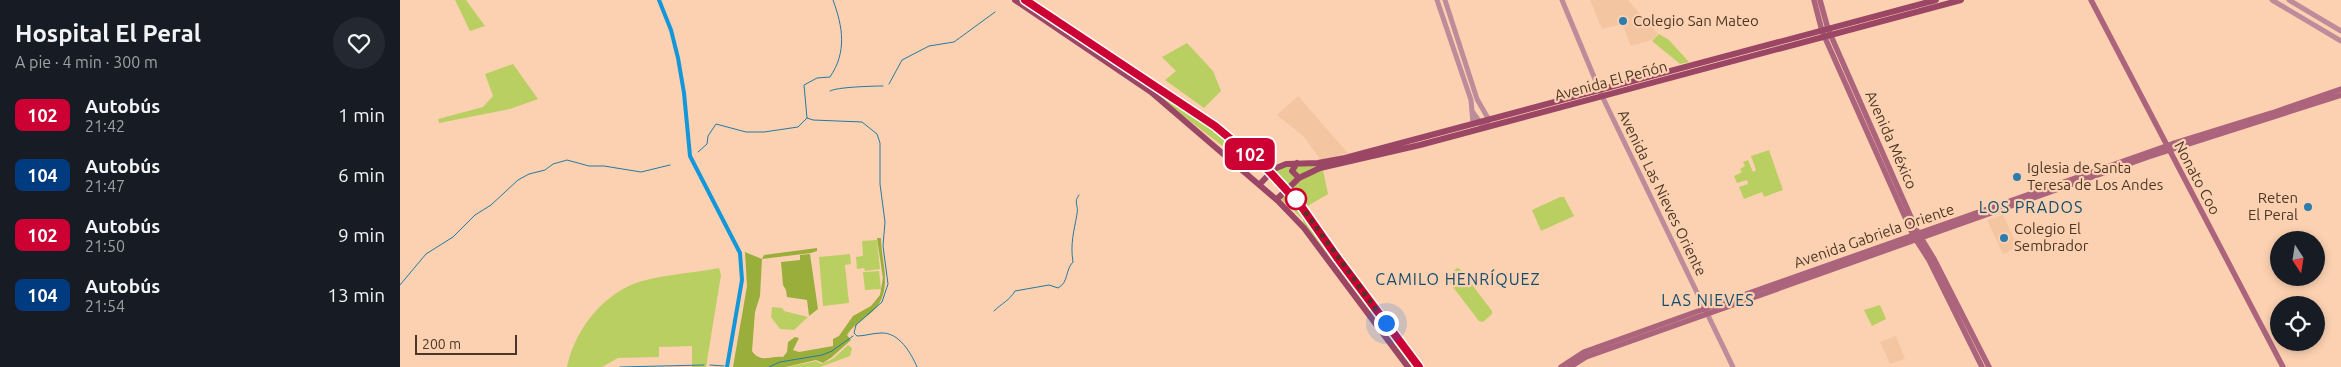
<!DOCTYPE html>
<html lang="es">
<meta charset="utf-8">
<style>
:root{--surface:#171b24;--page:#242831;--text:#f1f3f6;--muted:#9ea1a6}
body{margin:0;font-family:Ubuntu,sans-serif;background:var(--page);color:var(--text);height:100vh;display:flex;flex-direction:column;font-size:19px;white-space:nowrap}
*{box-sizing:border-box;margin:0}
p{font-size:16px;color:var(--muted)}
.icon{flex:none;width:28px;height:28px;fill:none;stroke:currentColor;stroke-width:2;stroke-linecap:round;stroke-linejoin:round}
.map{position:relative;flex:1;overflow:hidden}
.sheet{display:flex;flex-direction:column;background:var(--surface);width:400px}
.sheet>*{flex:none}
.badge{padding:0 10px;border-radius:8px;font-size:18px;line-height:32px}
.needle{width:32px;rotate:168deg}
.tools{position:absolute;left:1870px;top:231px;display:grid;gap:10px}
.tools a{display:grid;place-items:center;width:55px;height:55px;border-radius:50%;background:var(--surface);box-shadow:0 2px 8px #0003;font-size:25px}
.scale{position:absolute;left:15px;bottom:12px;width:102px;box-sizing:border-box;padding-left:5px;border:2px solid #4c3726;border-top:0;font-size:14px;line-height:18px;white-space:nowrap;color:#4c3726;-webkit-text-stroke:4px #fcd1b1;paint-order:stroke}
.you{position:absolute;width:25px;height:25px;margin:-12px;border:4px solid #fff;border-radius:50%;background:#1a73e8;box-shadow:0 0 0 8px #1a73e833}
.map>.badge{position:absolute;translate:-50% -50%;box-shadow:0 0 0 2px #fff}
.round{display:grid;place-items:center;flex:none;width:52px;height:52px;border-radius:26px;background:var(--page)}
.headline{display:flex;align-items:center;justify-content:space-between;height:85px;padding:0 15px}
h1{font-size:24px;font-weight:700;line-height:38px}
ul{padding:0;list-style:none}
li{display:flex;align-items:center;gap:15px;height:60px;padding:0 15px}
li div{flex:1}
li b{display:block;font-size:19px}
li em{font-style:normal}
li .badge{min-width:55px;font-weight:700;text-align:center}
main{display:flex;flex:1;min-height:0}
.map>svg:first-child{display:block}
.built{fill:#f4c5a1}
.green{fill:#b9cf61}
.forest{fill:#99ae3b}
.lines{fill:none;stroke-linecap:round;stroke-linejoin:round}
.stream{stroke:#247aa3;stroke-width:1}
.canal{stroke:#1397d9;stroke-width:4}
.tertiary{stroke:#bd8c9b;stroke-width:5}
.secondary{stroke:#ab647c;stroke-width:5.5}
.primary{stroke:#9c4666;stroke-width:6}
.line-casing{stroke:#fff;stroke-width:11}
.line{stroke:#c03;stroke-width:8}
.walk{stroke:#4c3726;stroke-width:5;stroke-dasharray:0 9}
.poi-dot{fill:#2a7dad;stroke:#fcd1b1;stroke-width:2}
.stop-dot{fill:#fff;stroke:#c03;stroke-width:2.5}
.labels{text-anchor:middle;stroke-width:4.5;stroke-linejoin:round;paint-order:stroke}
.poi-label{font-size:15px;fill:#4c3726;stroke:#fcd1b1;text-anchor:start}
.street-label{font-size:15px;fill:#4c3726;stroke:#fcd1b1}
.neighbourhood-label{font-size:16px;letter-spacing:1px;fill:#124d6e;stroke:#fcd1b1}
</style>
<main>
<section class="sheet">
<div class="headline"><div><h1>Hospital El Peral</h1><p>A pie · 4 min · 300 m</p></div><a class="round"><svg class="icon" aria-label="heart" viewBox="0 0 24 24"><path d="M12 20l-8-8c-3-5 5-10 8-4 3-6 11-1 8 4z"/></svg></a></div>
<ul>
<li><span class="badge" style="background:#c03;color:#fff">102</span><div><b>Autobús</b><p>21:42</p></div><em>1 min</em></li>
<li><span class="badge" style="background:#003b80;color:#fff">104</span><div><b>Autobús</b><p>21:47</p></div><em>6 min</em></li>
<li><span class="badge" style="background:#c03;color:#fff">102</span><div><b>Autobús</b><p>21:50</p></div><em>9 min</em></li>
<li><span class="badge" style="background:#003b80;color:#fff">104</span><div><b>Autobús</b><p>21:54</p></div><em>13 min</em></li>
</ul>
</section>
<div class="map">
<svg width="1941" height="367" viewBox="0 0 1941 367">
<rect width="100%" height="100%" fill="#fcd1b1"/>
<path class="built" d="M1190,0H1228L1258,34L1252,40L1231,46L1222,24L1202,29Z
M898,96L948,153L921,160L903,136L877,115Z
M1603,215L1618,247L1603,254L1587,220Z
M1496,336L1505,359L1490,364L1480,342Z"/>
<path class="green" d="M55,0H66L85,26L70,31Z
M1259,34L1269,40L1289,62L1280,64L1252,41Z
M787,43L813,71L821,91L804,108L765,80L776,71L762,57Z
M709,59L835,144L836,153L833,154Z
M113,64L138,99L110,109L39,123L38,119L83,107L93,96L85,74Z
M1369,150L1383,190L1364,197L1362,192L1344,199L1339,187L1348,184L1347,180L1337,183L1334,176L1342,172L1340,169L1345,166L1343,162L1348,160L1353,172L1356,170L1351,156Z
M922,165L928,194L906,207L891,186L876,172L884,166Z
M887,192L1016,367H1011L903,222V219L881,199Z
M1160,197H1164L1174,216L1141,231L1132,210Z
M477,240L480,269L465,271L464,268L457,269L456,257L463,256L462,241Z
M450,254L451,264L445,265L449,303L423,306L419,257Z
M319,268L321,275L306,367H292V346L259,347V357L218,358L202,367H167C175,329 204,292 242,281C267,274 294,273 319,268Z
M1057,268L1060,269L1092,311V314L1083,322L1079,321L1046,278Z
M479,271L481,289L465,290L463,272Z
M1480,305L1486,319L1472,326L1464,310Z
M372,307L382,308L384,311L408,317L394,330L380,329L371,317Z
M448,345L452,348L450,356L420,367H388L416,361L422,364L434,358Z"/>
<path class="forest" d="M477,238H481C481,262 494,291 473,311C464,319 454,324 447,335L451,340L432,357L423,363L416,360L386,367H333L347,286L345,252L362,259L364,255L417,248V251L411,253L362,259L360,296L355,312L352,351C361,364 371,355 383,357L387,352L388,342L395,337L399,338L393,350L399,352L433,346V339L439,336L453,316L471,306L480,295L483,278Z
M410,254L418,309L409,316L407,300L387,297L386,290L383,285L381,262L400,260V255Z"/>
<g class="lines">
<path class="stream" d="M433,0C443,27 447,52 430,77L417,78L404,85L407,118L413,120L462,122L477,134L480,143V184L485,222L483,246L488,284L482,302L456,325L454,333L457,336C465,336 473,333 481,333C499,332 511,353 517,367
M489,84L502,60L529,46L554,42L595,12
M430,91C436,87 474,86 483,86
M298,152L307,144L308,136L316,124L346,132H364L398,127L407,118
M0,285L26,254L53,237L75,215L91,205L118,180L129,174L145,170L153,164L167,160L189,166H204L241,172L270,165
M594,311C602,303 609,301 615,291L649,285L658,288C669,282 665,270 673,262C670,244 674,231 677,214C679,206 673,202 679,195
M310,365L324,366
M220,367L304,365
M369,367L380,362L422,355L432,351L453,336"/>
<path class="canal" d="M259,0L271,30L278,58L284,93L290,156L340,253L342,280L327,367"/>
<path class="tertiary" d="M1037,0L1071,100L1073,124
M1045,0L1077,99L1089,120L1084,128L1072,111
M1162,0L1202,96L1333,367
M1872,0L1941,41
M1889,0L1941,31"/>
<path class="secondary" d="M1414,0L1422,31L1513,235L1529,260L1582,367
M1420,0L1428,29L1518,233L1534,259L1589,367
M1691,0L1883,367
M1161,367L1184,352L1304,309L1772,144L1872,113L1941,89
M1170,367L1186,357L1748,157L1941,95"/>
<path class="primary" d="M615,0L751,92L878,201L904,228L1008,367
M625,0L815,126L868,170L901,206L936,256L1019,367
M830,157L839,155V145
M897,163L892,171L899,178
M860,184L874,169L886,164L918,163L945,158L1536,0
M877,199L899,178L920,168L1020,145L1561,0"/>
</g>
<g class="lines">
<defs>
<path id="line" d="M625,0L815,126L868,170L901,206L936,256L1019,367"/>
</defs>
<use href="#line" class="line-casing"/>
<use href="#line" class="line"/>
<path class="walk" d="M896,199L986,323"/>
</g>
<g class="poi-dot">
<circle cx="1223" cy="21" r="5"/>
<circle cx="1617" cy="177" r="5"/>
<circle cx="1908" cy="207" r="5"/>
<circle cx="1604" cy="238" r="5"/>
</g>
<circle class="stop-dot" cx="896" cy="199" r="10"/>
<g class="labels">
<g class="poi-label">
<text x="1233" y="26">Colegio San Mateo</text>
<text x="1627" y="173">Iglesia de Santa<tspan x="1627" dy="17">Teresa de Los Andes</tspan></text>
<text x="1898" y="203" text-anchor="end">Reten<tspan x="1898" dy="17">El Peral</tspan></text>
<text x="1614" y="234">Colegio El<tspan x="1614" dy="17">Sembrador</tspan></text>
</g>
<g class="street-label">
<text transform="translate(1211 81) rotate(-15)" y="5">Avenida El Peñón</text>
<text transform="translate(1491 140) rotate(66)" y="5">Avenida México</text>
<text transform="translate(1797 178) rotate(62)" y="5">Nonato Coo</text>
<text transform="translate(1262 193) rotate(64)" y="5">Avenida Las Nieves Oriente</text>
<text transform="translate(1474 236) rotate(-19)" y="5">Avenida Gabriela Oriente</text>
</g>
<g class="neighbourhood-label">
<text x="1631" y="213">LOS PRADOS</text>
<text x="1058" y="285">CAMILO HENRÍQUEZ</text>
<text x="1308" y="306">LAS NIEVES</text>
</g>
</g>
</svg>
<div class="tools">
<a><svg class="needle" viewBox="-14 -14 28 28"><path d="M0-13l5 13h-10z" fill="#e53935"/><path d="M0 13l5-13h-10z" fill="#9ea1a6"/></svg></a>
<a><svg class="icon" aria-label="locate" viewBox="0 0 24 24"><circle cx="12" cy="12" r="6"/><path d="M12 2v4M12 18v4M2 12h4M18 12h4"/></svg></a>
</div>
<div class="scale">200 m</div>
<div class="you" style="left:986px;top:323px"></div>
<b class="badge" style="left:850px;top:154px;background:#c03;color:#fff">102</b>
</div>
</main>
